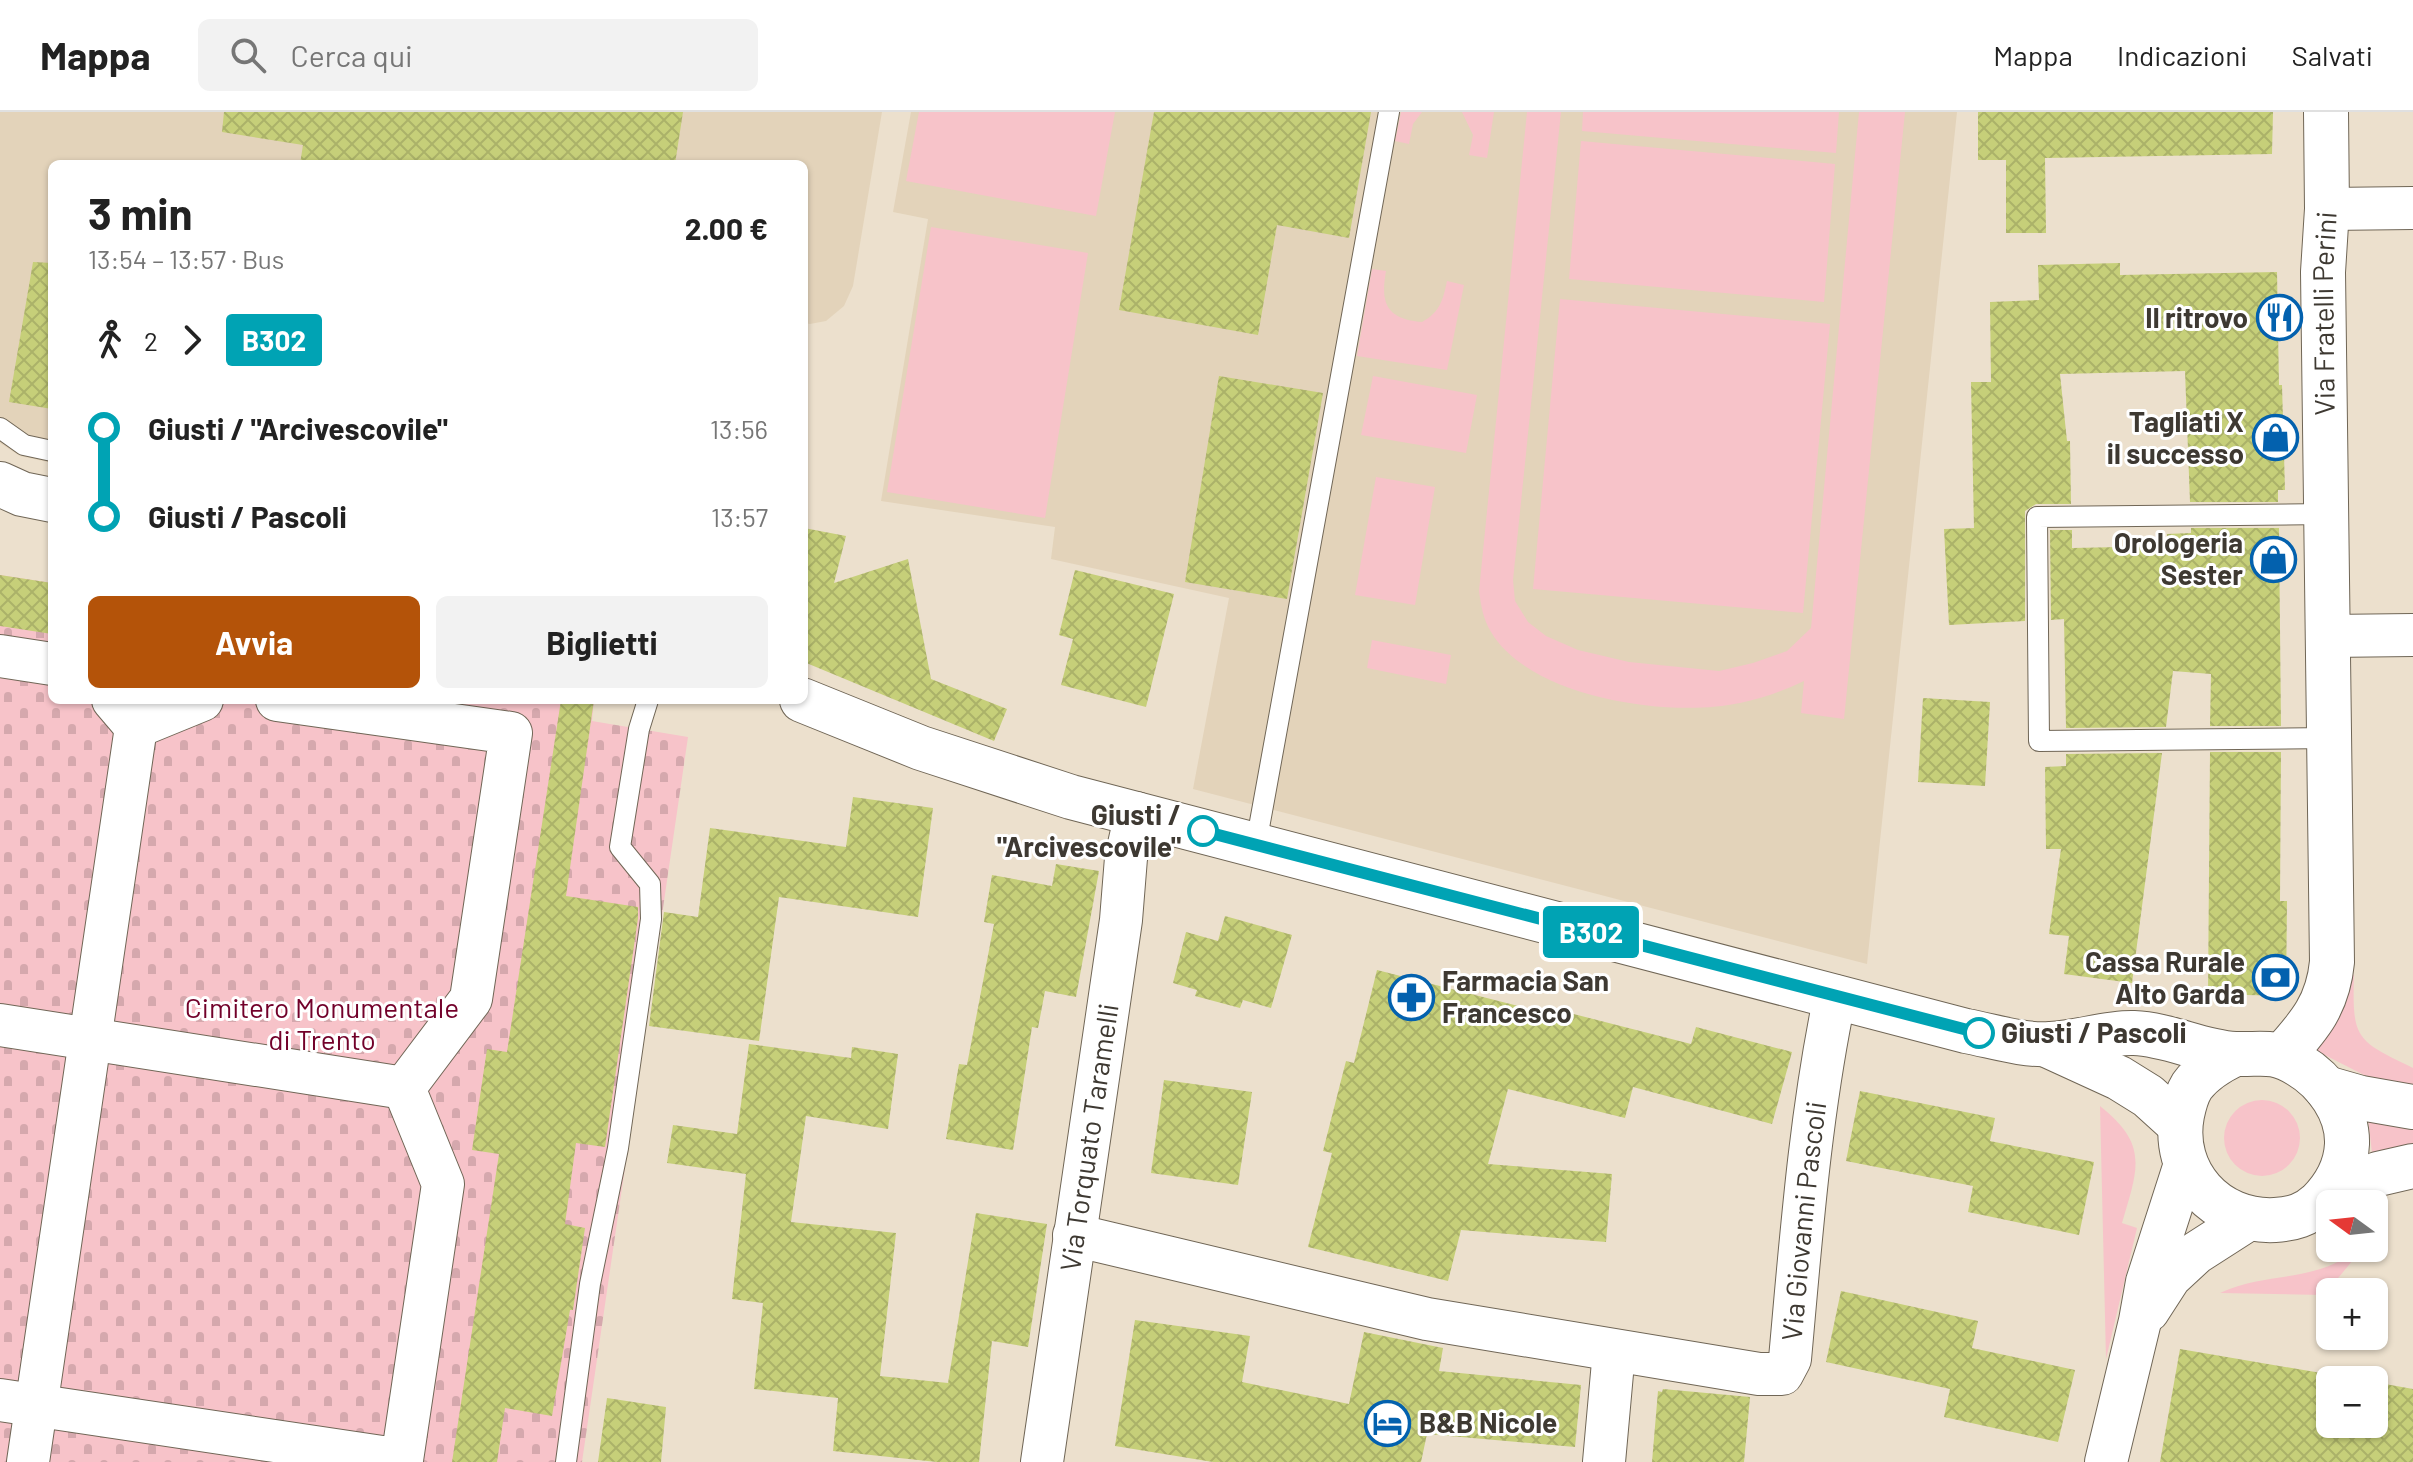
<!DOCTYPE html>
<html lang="it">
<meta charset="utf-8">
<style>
:root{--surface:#fff;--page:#f2f2f2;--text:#222;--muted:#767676;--line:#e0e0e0;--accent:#b45309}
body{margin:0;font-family:Barlow,sans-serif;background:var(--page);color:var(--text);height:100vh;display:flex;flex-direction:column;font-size:30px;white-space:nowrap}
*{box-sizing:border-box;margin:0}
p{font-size:26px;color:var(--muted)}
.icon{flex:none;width:44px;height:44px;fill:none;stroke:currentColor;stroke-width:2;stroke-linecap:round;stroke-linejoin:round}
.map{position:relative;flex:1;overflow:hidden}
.panel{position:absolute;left:48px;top:48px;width:760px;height:544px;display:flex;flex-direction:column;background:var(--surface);border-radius:12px;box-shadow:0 2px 6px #0004}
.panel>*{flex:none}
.badge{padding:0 16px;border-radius:6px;font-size:28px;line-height:52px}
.needle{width:52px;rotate:285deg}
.buttons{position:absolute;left:2316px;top:1078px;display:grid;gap:16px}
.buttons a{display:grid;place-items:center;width:72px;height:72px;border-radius:12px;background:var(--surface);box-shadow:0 2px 6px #0004;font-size:40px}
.map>.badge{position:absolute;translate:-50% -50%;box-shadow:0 0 0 4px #fff}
.legs{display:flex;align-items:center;gap:12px;height:88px;padding:0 40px;font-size:26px}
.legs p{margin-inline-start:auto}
.headline{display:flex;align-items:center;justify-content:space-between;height:136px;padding:0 40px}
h1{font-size:44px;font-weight:700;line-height:60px}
.primary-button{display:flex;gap:16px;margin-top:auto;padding:16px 40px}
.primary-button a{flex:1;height:92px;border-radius:12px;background:var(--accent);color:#fff;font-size:32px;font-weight:700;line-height:92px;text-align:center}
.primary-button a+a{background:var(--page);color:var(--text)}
ul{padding:0 40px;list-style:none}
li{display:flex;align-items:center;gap:28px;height:88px;font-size:30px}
li i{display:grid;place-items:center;width:12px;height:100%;margin:0 10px;background:currentColor}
li i::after{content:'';width:20px;height:20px;margin:-10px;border:6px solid;border-radius:50%;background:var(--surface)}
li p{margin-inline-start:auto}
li:first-child i{background:linear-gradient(#0000 50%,currentColor 0)}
li:last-child i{background:linear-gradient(currentColor 50%,#0000 0)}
header{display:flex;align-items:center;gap:48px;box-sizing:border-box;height:112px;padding:0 40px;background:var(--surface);border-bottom:2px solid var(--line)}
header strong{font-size:38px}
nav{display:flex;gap:44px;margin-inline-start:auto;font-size:28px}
.search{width:560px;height:72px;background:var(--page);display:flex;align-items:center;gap:20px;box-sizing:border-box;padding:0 28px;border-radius:12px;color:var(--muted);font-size:30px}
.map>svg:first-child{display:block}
.built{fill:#e3d3ba}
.grass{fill:#f7c3c9}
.cemetery{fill:url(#cemetery-stones)}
.building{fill:url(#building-cross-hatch)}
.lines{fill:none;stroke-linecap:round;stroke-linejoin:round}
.lane-casing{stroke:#706656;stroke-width:22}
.street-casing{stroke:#706656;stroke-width:44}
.secondary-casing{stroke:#706656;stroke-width:46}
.lane{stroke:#fff;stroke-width:20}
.street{stroke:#fff;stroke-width:42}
.secondary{stroke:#fff;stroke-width:44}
.line-1-casing{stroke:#fff;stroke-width:18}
.line-1{stroke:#00a3b4;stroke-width:12}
.stop-1-dot{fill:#fff;stroke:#00a3b4;stroke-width:4}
.labels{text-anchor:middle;stroke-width:6;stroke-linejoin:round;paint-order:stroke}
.street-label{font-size:28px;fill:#3e3932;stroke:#fff}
.poi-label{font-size:28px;font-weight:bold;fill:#3e3932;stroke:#fff;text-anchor:end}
.stop-label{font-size:28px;font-weight:bold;fill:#3e3932;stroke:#fff;text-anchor:end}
.park-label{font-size:28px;fill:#72012a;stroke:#fff}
</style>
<header>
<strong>Mappa</strong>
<div class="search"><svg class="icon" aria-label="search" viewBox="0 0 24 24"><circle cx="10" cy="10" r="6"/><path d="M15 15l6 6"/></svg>Cerca qui</div>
<nav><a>Mappa</a><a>Indicazioni</a><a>Salvati</a></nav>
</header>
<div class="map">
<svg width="2413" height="1350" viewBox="0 0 2413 1350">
<defs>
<pattern id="cemetery-stones" width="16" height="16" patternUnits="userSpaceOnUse" patternTransform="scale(2)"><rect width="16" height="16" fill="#f7c3c9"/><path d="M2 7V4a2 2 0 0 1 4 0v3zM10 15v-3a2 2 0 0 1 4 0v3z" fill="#d5a8ad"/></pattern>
<pattern id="building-cross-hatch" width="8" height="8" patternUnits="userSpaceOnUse" patternTransform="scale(2)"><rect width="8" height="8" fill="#c6cf79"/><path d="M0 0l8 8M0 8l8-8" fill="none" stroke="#abb269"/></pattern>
</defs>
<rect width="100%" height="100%" fill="#ece0cd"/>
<path class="built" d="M0,0H882L853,174L844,194L826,209L810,212L804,211V52H52V351L20,344L0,331Z
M911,0H1957L1867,852L1193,677L1229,486L1051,447L1055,415L881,389L928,107L893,100Z"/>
<path class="grass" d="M919,0H1115L1096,104L906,69Z
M1401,0H1422L1413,12L1409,32L1395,29Z
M1462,0H1494L1487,46L1469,43L1473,23Z
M1527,0H1561L1513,468L1515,489L1528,510L1546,524L1578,538L1629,550L1719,559L1753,551L1787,539L1811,516L1859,0H1905L1844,607L1801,601L1804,569C1783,579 1764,586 1740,591C1670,606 1531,587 1491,520C1483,507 1481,493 1479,479Z
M1583,0H1839L1836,41L1582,19Z
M1581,29L1835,52L1824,190L1569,167Z
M931,115L1088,141L1045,406L887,380Z
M1372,157L1386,159C1380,192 1387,207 1422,210C1440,200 1443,188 1447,169L1464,173L1447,258L1357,244Z
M1560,187L1830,212L1803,501L1533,477Z
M1373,264L1477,283L1466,341L1361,323Z
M1376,365L1435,375L1415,493L1355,483Z
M1372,528L1451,543L1446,572L1367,556Z
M2347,863H2354C2352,928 2356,928 2413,956V977L2364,963L2313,937C2339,912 2345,898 2347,863Z
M2224 1026a38 38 0 1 1 76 0a38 38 0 1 1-76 0Z
M2100,994C2149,1033 2138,1056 2122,1111L2137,1116L2106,1247Z
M2368,1006L2413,1012V1034L2372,1041Z
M2360,1136H2363L2324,1183L2220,1181C2270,1158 2312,1173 2360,1136Z"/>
<path class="cemetery" d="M0,463L52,471V588H594L592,609L688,625L582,1350H0Z"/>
<path class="building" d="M224,0H683L675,52H300L303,33L222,20Z
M1154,0H1371L1349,126L1277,113L1258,223L1119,198Z
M1978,0H2273L2272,42L2045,46L2046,121H2006V48H1978Z
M33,150L52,151V297L9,290Z
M2120,151V163L2277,160L2279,273H2282L2285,378H2278V390H2190L2185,259L2060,262L2067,329H2070L2071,392H2036L2025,399V509L1949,513L1944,417L1974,416L1971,270H1991L1990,190L2039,188L2038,153Z
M1219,264L1323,281L1287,487L1185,470Z
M804,416L846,424L834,471L908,447L931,567L1007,597L994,629L804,550Z
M2191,416H2279L2281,614H2210L2211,562L2173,559L2166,615L2066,616L2064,507L2051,508L2050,418H2072V436L2168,434L2167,422L2191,421Z
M1075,458L1174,482L1146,595L1061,573L1073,527L1059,523Z
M0,463L52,471V522L0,514Z
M1923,586L1990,590L1985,674L1918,670Z
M561,588H594L566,784L638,795V806L605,1035L576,1031L565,1112L585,1116L573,1198H570L552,1304L505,1296L497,1350H452L499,1042L472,1038L487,937L507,940Z
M2210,640H2281L2280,789H2287L2286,884L2208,882Z
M2162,641L2132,871L2064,862L2069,824L2049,822L2061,737H2046L2045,655L2066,654V642Z
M853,685L933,696L918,805L779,785L759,929L649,914L664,800L698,805L710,716L846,735Z
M1056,752L1099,759L1076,885L1045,879L1038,916L1032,915L1013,1038L946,1027L959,952L967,953L994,812L984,810L992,763L1052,774Z
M1225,804L1292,823L1271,896L1243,888L1240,896L1195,884L1197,878L1173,871L1186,820L1218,829Z
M1377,858L1553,903L1554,897L1691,932L1696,915L1792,940L1772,1012L1633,975L1625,1006L1508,977L1488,1052L1612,1062L1606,1130L1461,1118L1448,1169L1308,1135L1332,1041L1323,1039L1346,949L1354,951Z
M749,932L851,946L852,935L898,942L888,1017L806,1004L791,1110L896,1121L880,1264L948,1271L976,1101L1047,1112L1028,1235L992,1229L979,1350H937L833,1339L838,1286L754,1277L763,1191L732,1187L746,1062L667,1051L673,1013L737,1022Z
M1164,968L1252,980L1238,1073L1151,1061Z
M1860,979L1995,1006L1990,1029L2094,1050L2079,1123L1968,1100L1973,1074L1846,1049Z
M1841,1179L1978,1209L1972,1236L2075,1258L2058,1330L1944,1305L1950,1277L1826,1250Z
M1135,1208L1250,1224L1242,1270L1349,1292L1364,1220L1443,1236L1439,1259L1581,1273L1575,1335L1427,1322L1421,1350H1213L1115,1334Z
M2180,1237L2362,1268H2330V1312H2374V1270L2413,1277V1350H2160Z
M1663,1277L1750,1285L1744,1350H1652L1658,1279L1662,1280Z
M607,1286L666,1295L661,1350H598Z"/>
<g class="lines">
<defs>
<path id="lane" d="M0,316L24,333L52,339
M2327,402L2037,405L2039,629L2330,626
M1256,732L1389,0
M566,1350L590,1172L618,1036L651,807L650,772L620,735L639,617L648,588"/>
<g id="street">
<path d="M2327,97L2413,96"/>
<path d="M2328,524L2413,523"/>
<path d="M0,544L52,552"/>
<path d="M113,588L136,615L202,588"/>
<path d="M0,913L404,976"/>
<path id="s1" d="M1074,1123L1427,1207L1759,1262H1782L1790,1247C1801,1126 1810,1003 1835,884"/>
<path d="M2148,1199L2170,1165L2196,1141L2249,1107"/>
<path d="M0,1288L402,1348L443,1072L404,976L471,887L511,621L277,588"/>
<path d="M28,1350L136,615"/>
<path id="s2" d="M1042,1350L1121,808L1126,746L1136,701"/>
<path d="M1604,1350L1614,1239"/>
<path d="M2106,1350L2140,1209L2147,1170L2185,1052"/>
</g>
<g id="secondary">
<path d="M0,372L22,382L52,388"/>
<path d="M802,588L921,636L1071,685L1966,919C1993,924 2023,934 2050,932C2078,931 2107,920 2134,921C2168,922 2201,940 2235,942C2263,943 2272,937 2299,953C2326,969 2348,1000 2347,1032C2346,1055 2335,1075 2319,1091C2306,1103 2293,1107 2275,1108C2216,1111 2171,1061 2182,1003C2184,993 2187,982 2192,974C2203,959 2218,950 2235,942"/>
<path d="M2047,933L2119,966L2148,984L2180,1013"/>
<path id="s3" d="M2283,943C2310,913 2328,892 2332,850L2323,160L2327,97L2326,0"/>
<path d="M2326,976L2361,986L2413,995"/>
<path d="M2328,1082L2378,1062L2413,1054"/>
</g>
</defs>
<use href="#lane" class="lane-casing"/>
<use href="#street" class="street-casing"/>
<use href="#secondary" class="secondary-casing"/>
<use href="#lane" class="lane"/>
<use href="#street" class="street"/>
<use href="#secondary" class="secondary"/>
</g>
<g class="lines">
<defs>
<path id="line-1" d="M1203,719L1979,921"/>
</defs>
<use href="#line-1" class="line-1-casing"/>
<use href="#line-1" class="line-1"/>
</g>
<defs>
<symbol id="restaurant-ring" viewBox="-11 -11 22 22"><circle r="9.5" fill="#fff" stroke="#0361ae" stroke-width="1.5"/><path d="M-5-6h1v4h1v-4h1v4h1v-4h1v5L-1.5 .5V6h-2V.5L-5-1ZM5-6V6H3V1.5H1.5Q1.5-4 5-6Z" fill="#0361ae"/></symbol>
<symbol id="shop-ring" viewBox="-11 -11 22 22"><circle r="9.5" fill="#fff" stroke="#0361ae" stroke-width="1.5"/><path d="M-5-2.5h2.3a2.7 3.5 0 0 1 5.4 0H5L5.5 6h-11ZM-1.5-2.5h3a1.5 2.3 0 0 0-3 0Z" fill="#0361ae"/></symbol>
<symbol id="bank-ring" viewBox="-11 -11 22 22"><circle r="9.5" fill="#fff" stroke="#0361ae" stroke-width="1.5"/><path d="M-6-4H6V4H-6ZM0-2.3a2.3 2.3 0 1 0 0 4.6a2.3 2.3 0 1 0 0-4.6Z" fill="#0361ae"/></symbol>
<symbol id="pharmacy-ring" viewBox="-11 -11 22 22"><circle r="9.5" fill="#fff" stroke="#0361ae" stroke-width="1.5"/><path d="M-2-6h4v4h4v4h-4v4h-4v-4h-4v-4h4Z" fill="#0361ae"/></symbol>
<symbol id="hotel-ring" viewBox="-11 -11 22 22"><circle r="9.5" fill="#fff" stroke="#0361ae" stroke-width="1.5"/><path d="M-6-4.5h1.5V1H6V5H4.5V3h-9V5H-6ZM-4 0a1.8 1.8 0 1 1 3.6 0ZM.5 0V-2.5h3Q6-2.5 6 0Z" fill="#0361ae"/></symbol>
</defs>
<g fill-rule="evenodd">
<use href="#restaurant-ring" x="2254" y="180" width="51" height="51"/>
<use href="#shop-ring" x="2250" y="300" width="51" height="51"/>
<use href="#shop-ring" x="2248" y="422" width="51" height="51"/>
<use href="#bank-ring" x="2250" y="840" width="51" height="51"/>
<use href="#pharmacy-ring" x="1386" y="860" width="51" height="51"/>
<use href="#hotel-ring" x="1362" y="1286" width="51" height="51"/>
</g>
<g class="stop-1-dot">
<circle cx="1203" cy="719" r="14"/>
<circle cx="1979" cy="921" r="14"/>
</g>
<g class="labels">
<g class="street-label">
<text dy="10" stroke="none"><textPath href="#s3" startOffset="756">Via Fratelli Perini</textPath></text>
<text dy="10" stroke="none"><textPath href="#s2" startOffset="328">Via Torquato Taramelli</textPath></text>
<text dy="10" stroke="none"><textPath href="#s1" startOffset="878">Via Giovanni Pascoli</textPath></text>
</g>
<g class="poi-label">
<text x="2248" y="216">Il ritrovo</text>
<text x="2244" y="320">Tagliati X<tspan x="2244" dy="32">il successo</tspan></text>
<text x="2243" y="441">Orologeria<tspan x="2243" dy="32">Sester</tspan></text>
<text x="2245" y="860">Cassa Rurale<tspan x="2245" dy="32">Alto Garda</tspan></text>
<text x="1442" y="879" text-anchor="start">Farmacia San<tspan x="1442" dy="32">Francesco</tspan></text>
<text x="1419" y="1321" text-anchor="start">B&amp;B Nicole</text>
</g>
<g class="stop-label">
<text x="1181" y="713">Giusti /<tspan x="1181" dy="32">"Arcivescovile"</tspan></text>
<text x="2001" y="931" text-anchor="start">Giusti / Pascoli</text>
</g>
<g class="park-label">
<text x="322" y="906">Cimitero Monumentale<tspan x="322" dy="32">di Trento</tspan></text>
</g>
</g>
</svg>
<div class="buttons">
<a><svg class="needle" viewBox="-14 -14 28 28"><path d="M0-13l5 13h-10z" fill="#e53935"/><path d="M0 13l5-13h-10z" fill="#767676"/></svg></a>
<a>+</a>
<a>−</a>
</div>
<b class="badge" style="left:1591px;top:820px;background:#00a3b4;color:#fff">B302</b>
<section class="panel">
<div class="headline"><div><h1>3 min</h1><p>13:54 – 13:57 · Bus</p></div><b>2.00 €</b></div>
<div class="legs"><svg class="icon" aria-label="walk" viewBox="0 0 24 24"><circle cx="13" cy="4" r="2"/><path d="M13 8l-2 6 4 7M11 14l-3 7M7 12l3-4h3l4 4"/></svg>2<svg class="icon" aria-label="forward" viewBox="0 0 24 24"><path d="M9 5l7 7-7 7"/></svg><b class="badge" style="background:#00a3b4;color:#fff">B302</b></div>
<ul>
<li><i style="color:#00a3b4"></i><b>Giusti / &quot;Arcivescovile&quot;</b><p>13:56</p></li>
<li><i style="color:#00a3b4"></i><b>Giusti / Pascoli</b><p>13:57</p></li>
</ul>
<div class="primary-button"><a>Avvia</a><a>Biglietti</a></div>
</section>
</div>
